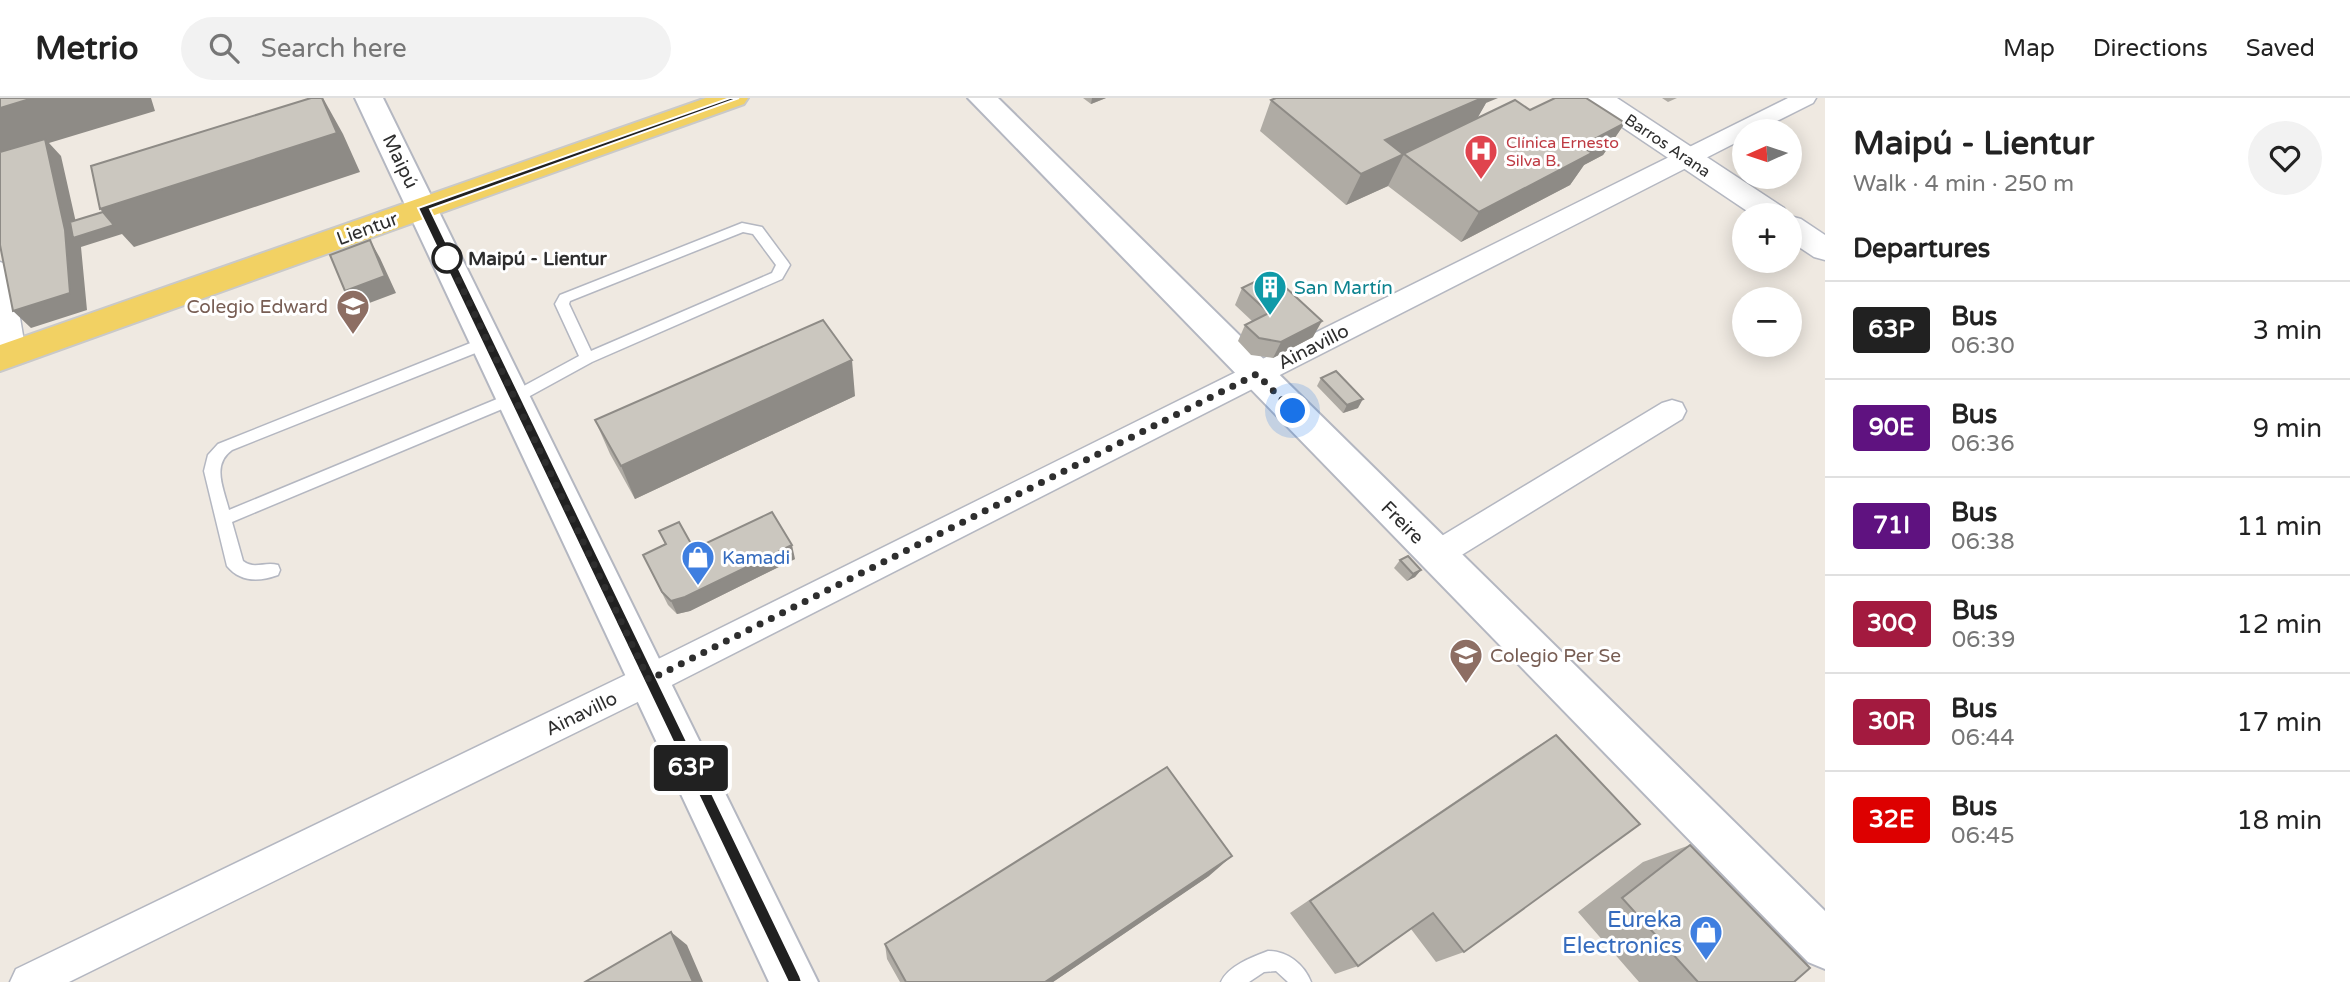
<!DOCTYPE html>
<meta charset="utf-8">
<style>
:root{--surface:#fff;--page:#f2f2f2;--text:#222;--muted:#767676;--line:#e0e0e0}
body{margin:0;font-family:"Varela Round",sans-serif;background:var(--page);color:var(--text);height:100vh;display:flex;flex-direction:column;font-size:26px;white-space:nowrap}
*{box-sizing:border-box;margin:0}
p{font-size:23px;color:var(--muted)}
.icon{flex:none;width:38px;height:38px;fill:none;stroke:currentColor;stroke-width:2;stroke-linecap:round;stroke-linejoin:round}
.map{position:relative;flex:1;overflow:hidden}
.panel{display:flex;flex-direction:column;background:var(--surface);width:525px}
.panel>*{flex:none}
.badge{padding:0 14px;border-radius:5px;font-size:24px;line-height:46px}
.needle{width:46px;rotate:267deg}
.buttons{position:absolute;left:1732px;top:21px;display:grid;gap:14px}
.buttons a{display:grid;place-items:center;width:70px;height:70px;border-radius:50%;background:var(--surface);box-shadow:0 4px 18px #0003;font-size:35px}
.you{position:absolute;width:35px;height:35px;margin:-18px;border:5px solid #fff;border-radius:50%;background:#1a73e8;box-shadow:0 0 0 10px #1a73e833}
.map>.badge{position:absolute;translate:-50% -50%;box-shadow:0 0 0 4px #fff}
h2{padding:0 28px;font-size:26px;line-height:63px}
.round{display:grid;place-items:center;flex:none;width:74px;height:74px;border-radius:37px;background:var(--page)}
.head{display:flex;align-items:center;justify-content:space-between;height:119px;padding:0 28px}
h1{font-size:33px;font-weight:700;line-height:52px}
ul{padding:0;list-style:none}
li{display:flex;align-items:center;gap:21px;height:98px;padding:0 28px;border-top:2px solid var(--line)}
li div{flex:1}
li b{display:block;font-size:26px}
li em{font-style:normal}
li .badge{min-width:77px;font-weight:700;text-align:center}
header{display:flex;align-items:center;gap:42px;box-sizing:border-box;height:98px;padding:0 35px;background:var(--surface);border-bottom:2px solid var(--line)}
header strong{font-size:33px}
nav{display:flex;gap:38px;margin-inline-start:auto;font-size:24px}
.search{width:490px;height:63px;background:var(--page);display:flex;align-items:center;gap:18px;box-sizing:border-box;padding:0 24px;border-radius:38px;color:var(--muted);font-size:26px}
main{display:flex;flex:1;min-height:0}
.map>svg:first-child{display:block}
.lines{fill:none;stroke-linecap:round;stroke-linejoin:round}
.service-casing{stroke:#b4b7c1;stroke-width:3}
.minor-casing{stroke:#b4b7c1;stroke-width:3}
.tertiary-casing{stroke:#b4b7c1;stroke-width:3}
.secondary-casing{stroke:#b4b7c1;stroke-width:4}
.primary-casing{stroke:#c9c9c9;stroke-width:4}
.service{fill:#fff;fill-rule:evenodd}
.minor{fill:#fff;fill-rule:evenodd}
.tertiary{fill:#fff;fill-rule:evenodd}
.secondary{fill:#fff;fill-rule:evenodd}
.primary{fill:#f2d163;fill-rule:evenodd}
.wall{fill:#afaba4}
.shaded-wall{fill:#8e8b86}
.building{fill:#cbc7bf;stroke:#8e8b86;stroke-width:2}
.line{fill:#212121;stroke:#fff;stroke-width:2}
.walk{stroke:#2e2e2e;stroke-width:7;stroke-dasharray:0 12.6}
.stop-dot{fill:#fff;stroke:#212121;stroke-width:3.5}
.labels{text-anchor:middle;stroke-width:6;stroke-linejoin:round;paint-order:stroke}
.far-health-label{font-size:16px;fill:#be3a42;stroke:#fff;text-anchor:start}
.far-street-label{font-size:16px;fill:#2e2e2e;stroke:#fff}
.street-label{font-size:19px;fill:#2e2e2e;stroke:#fff}
.stop-label{font-size:19px;font-weight:bold;fill:#2e2e2e;stroke:#fff;text-anchor:start}
.culture-label{font-size:19px;fill:#0d838f;stroke:#fff;text-anchor:start}
.education-label{font-size:19px;fill:#785e54;stroke:#fff;text-anchor:end}
.shop-label{font-size:19px;fill:#366cbe;stroke:#fff;text-anchor:start}
.near-shop-label{font-size:23px;fill:#366cbe;stroke:#fff;text-anchor:end}
</style>
<header>
<strong>Metrio</strong>
<div class="search"><svg class="icon" aria-label="search" viewBox="0 0 24 24"><circle cx="10" cy="10" r="6"/><path d="M15 15l6 6"/></svg>Search here</div>
<nav><a>Map</a><a>Directions</a><a>Saved</a></nav>
</header>
<main>
<div class="map">
<svg width="1825" height="884" viewBox="0 0 1825 884">
<rect width="100%" height="100%" fill="#efe9e1"/>
<g class="lines">
<defs>
<path id="service" d="M742,125L762,129L788,164L790,167L782,181L592,264L519,304L232,424L243,463C254,472 265,463 278,467L280,472L278,477C259,484 240,484 227,468L204,373L208,357L218,346L483,240H493L495,244L493,248L232,352C211,367 224,391 229,412L509,296L579,258L555,206L560,197ZM743,134L753,136L776,167L772,175L591,253L569,206L570,203Z
M1268,853C1287,853 1304,866 1311,884H1288L1276,873L1264,874L1249,884H1221C1228,868 1252,859 1268,853Z"/>
<path id="minor" d="M1788,0H1816L1813,5L1757,33H1745V40L660,593L69,884H10L16,871L638,571Z
M0,164L9,167L12,173L26,255L22,262L13,265L4,262L0,255Z
M1672,302L1682,305L1686,313L1682,321L1447,466L1436,470L1425,466L1421,457L1425,448L1662,305Z"/>
<path id="tertiary" d="M1585,0H1617L1784,110L1789,117H1753L1588,6Z
M1790,118L1801,121L1825,137V162L1814,159L1790,143Z"/>
<path id="secondary" d="M355,0H383L818,884H769Z
M968,0H998L1825,813V871L1808,864Z"/>
<path id="primary" d="M706,0H748L744,6L0,273V247Z"/>
</defs>
<use href="#service" class="service-casing"/>
<use href="#minor" class="minor-casing"/>
<use href="#tertiary" class="tertiary-casing"/>
<use href="#secondary" class="secondary-casing"/>
<use href="#primary" class="primary-casing"/>
<use href="#service" class="service"/>
<use href="#minor" class="minor"/>
<use href="#tertiary" class="tertiary"/>
<use href="#secondary" class="secondary"/>
<use href="#primary" class="primary"/>
</g>
<path class="wall" d="M1083,0H1106L1091,6Z
M1662,0H1677L1668,4Z
M1271,2L1486,5L1477,20L1530,12L1625,25L1603,57L1584,67L1570,87L1461,144L1388,88L1346,107L1260,33Z
M1242,190L1313,239L1273,260L1251,257L1238,243L1245,227L1252,223L1235,207Z
M1321,280L1358,310L1343,315L1317,288Z
M855,298L635,401L610,356L595,322Z
M659,433L694,451L795,461L690,513L677,516L668,507L643,457L665,446Z
M1400,462L1421,472L1415,479L1407,483L1394,470Z
M1556,637L1464,854L1436,864L1411,831L1358,868L1335,876L1290,815L1527,655Z
M1690,747L1794,884H1639L1578,814L1643,764Z
M1209,778L1053,884H900L887,861L885,846Z"/>
<path class="shaded-wall" d="M33,0H151L155,13L49,45L61,58L79,138L114,127L100,111L323,0L343,36L360,74L134,149L122,136L81,149L87,212L31,230L13,213L0,60V10Z
M1092,0H1106L1091,6Z
M1468,0H1498L1486,5L1473,28L1404,56L1388,88L1346,107L1361,76L1385,42Z
M1625,25L1603,57L1584,67L1570,87L1461,144L1479,114L1581,48Z
M370,142L380,160L396,195L356,210L345,193Z
M1322,223L1313,239L1273,260L1281,244Z
M852,262L855,298L635,401L621,368Z
M1363,301L1358,310L1343,315L1347,307Z
M792,447L795,461L690,513L677,516L671,503Z
M1421,472L1415,479L1407,483L1413,476Z
M1232,758L1209,778L1053,884H1045Z
M671,834L687,847L703,884H693Z"/>
<path class="building" d="M0,0H33L0,10Z
M311,0H322L337,35L100,111L91,68Z
M1276,0H1482L1385,42L1403,56L1515,2L1530,12L1555,0H1586L1625,25L1581,48L1592,55L1479,114L1404,56L1361,76L1271,2Z
M45,41L65,132L70,195L13,213L0,147V54Z
M103,114L114,127L73,140L70,124Z
M370,142L385,178L345,193L330,157Z
M1271,176L1322,223L1281,244L1259,240L1245,227L1269,215L1242,190Z
M823,222L852,262L621,368L595,322Z
M1336,273L1363,301L1347,307L1321,280Z
M772,414L792,447L685,499L671,503L662,494L643,457L666,446L659,433L679,424L694,451Z
M1408,458L1421,472L1413,476L1400,462Z
M1556,637L1640,726L1464,854L1433,815L1358,868L1310,803Z
M1167,669L1232,758L1045,884H906L885,846Z
M1690,747L1810,870L1794,884H1698L1622,800Z
M671,834L693,884H585Z"/>
<path class="line" d="M730,0H739L430,111L800,878L802,884H788L418,110Z"/>
<g class="lines">
<path class="walk" d="M447,160L445,154L649,582L1257,276L1293,313"/>
</g>
<defs>
<symbol id="hospital-pin" viewBox="-11 -11 22 30"><path d="M0 17L-7.5 6A9.5 9.5 0 1 1 7.5 6Z" fill="#e0444e" stroke="#fff"/><path d="M-5-5h3v3.5h4V-5h3V5h-3V1.5h-4V5h-3Z" fill="#fff"/></symbol>
<symbol id="building-pin" viewBox="-11 -11 22 30"><path d="M0 17L-7.5 6A9.5 9.5 0 1 1 7.5 6Z" fill="#0f9aa8" stroke="#fff"/><path d="M-4-6H4V6H1V3H-1V6H-4ZM-2.5-4.3h1.7v1.8h-1.7ZM.8-4.3h1.7v1.8H.8ZM-2.5-1h1.7V.8h-1.7ZM.8-1h1.7V.8H.8Z" fill="#fff"/></symbol>
<symbol id="school-pin" viewBox="-11 -11 22 30"><path d="M0 17L-7.5 6A9.5 9.5 0 1 1 7.5 6Z" fill="#8d6e63" stroke="#fff"/><path d="M0-5L7-2L0 1L-7-2ZM-4 1L0 2.5L4 1V4Q0 6-4 4Z" fill="#fff"/></symbol>
<symbol id="shop-pin" viewBox="-11 -11 22 30"><path d="M0 17L-7.5 6A9.5 9.5 0 1 1 7.5 6Z" fill="#3f7fe0" stroke="#fff"/><path d="M-5-2.5h2.3a2.7 3.5 0 0 1 5.4 0H5L5.5 6h-11ZM-1.5-2.5h3a1.5 2.3 0 0 0-3 0Z" fill="#fff"/></symbol>
</defs>
<g fill-rule="evenodd">
<use href="#hospital-pin" x="1462" y="34" width="38" height="52"/>
<use href="#building-pin" x="1251" y="170" width="38" height="52"/>
<use href="#school-pin" x="334" y="189" width="38" height="52"/>
<use href="#shop-pin" x="679" y="440" width="38" height="52"/>
<use href="#school-pin" x="1447" y="538" width="38" height="52"/>
<use href="#shop-pin" x="1687" y="815" width="38" height="52"/>
</g>
<circle class="stop-dot" cx="447" cy="160" r="14"/>
<g class="labels">
<g class="far-health-label">
<text x="1506" y="50">Clínica Ernesto<tspan x="1506" dy="18">Silva B.</tspan></text>
</g>
<g class="far-street-label">
<text transform="translate(1668 47) rotate(34)" y="6">Barros Arana</text>
</g>
<g class="street-label">
<text transform="translate(401 63) rotate(64)" y="7">Maipú</text>
<text transform="translate(367 130) rotate(-20)" y="7">Lientur</text>
<text transform="translate(1313 248) rotate(-27)" y="7">Ainavillo</text>
<text transform="translate(1403 424) rotate(45)" y="7">Freire</text>
<text transform="translate(581 615) rotate(-26)" y="7">Ainavillo</text>
</g>
<g class="stop-label">
<text x="468" y="167">Maipú - Lientur</text>
</g>
<g class="culture-label">
<text x="1294" y="196">San Martín</text>
</g>
<g class="education-label">
<text x="328" y="215">Colegio Edward</text>
<text x="1490" y="564" text-anchor="start">Colegio Per Se</text>
</g>
<g class="shop-label">
<text x="722" y="466">Kamadi</text>
</g>
<g class="near-shop-label">
<text x="1682" y="829">Eureka<tspan x="1682" dy="26">Electronics</tspan></text>
</g>
</g>
</svg>
<div class="buttons">
<a><svg class="needle" viewBox="-14 -14 28 28"><path d="M0-13l5 13h-10z" fill="#e53935"/><path d="M0 13l5-13h-10z" fill="#767676"/></svg></a>
<a>+</a>
<a>−</a>
</div>
<div class="you" style="left:1293px;top:313px"></div>
<b class="badge" style="left:691px;top:670px;background:#212121;color:#fff">63P</b>
</div>
<section class="panel">
<div class="head"><div><h1>Maipú - Lientur</h1><p>Walk · 4 min · 250 m</p></div><a class="round"><svg class="icon" aria-label="heart" viewBox="0 0 24 24"><path d="M12 20l-8-8c-3-5 5-10 8-4 3-6 11-1 8 4z"/></svg></a></div>
<h2>Departures</h2>
<ul>
<li><span class="badge" style="background:#212121;color:#fff">63P</span><div><b>Bus</b><p>06:30</p></div><em>3 min</em></li>
<li><span class="badge" style="background:#5f1280;color:#fff">90E</span><div><b>Bus</b><p>06:36</p></div><em>9 min</em></li>
<li><span class="badge" style="background:#5f1280;color:#fff">71I</span><div><b>Bus</b><p>06:38</p></div><em>11 min</em></li>
<li><span class="badge" style="background:#a31a3f;color:#fff">30Q</span><div><b>Bus</b><p>06:39</p></div><em>12 min</em></li>
<li><span class="badge" style="background:#a31a3f;color:#fff">30R</span><div><b>Bus</b><p>06:44</p></div><em>17 min</em></li>
<li><span class="badge" style="background:#d00;color:#fff">32E</span><div><b>Bus</b><p>06:45</p></div><em>18 min</em></li>
</ul>
</section>
</main>
